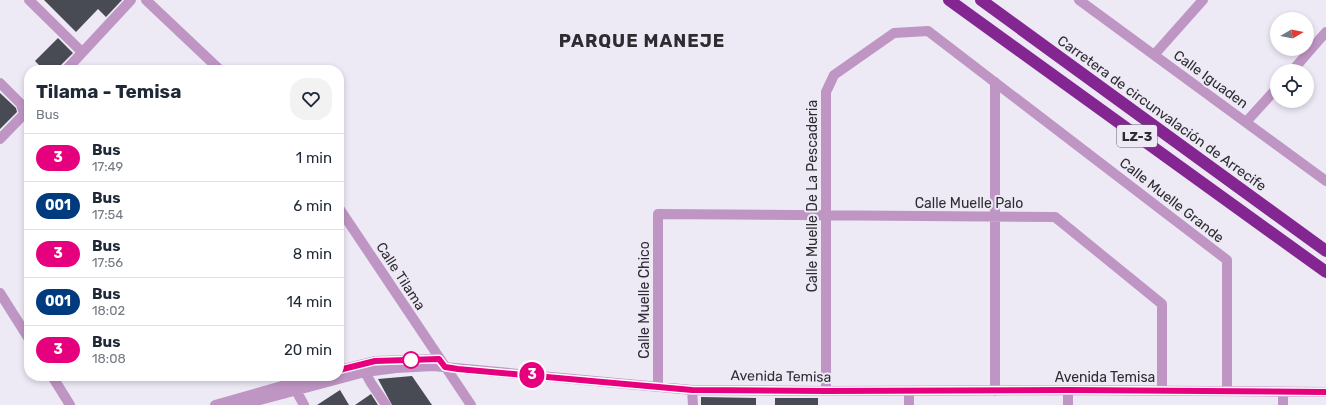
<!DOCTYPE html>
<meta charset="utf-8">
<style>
:root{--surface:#fff;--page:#f2f2f3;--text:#1f2937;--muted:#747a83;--line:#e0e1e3}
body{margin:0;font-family:Rubik,sans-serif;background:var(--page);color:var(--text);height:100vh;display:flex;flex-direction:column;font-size:15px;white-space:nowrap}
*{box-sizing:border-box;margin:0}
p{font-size:13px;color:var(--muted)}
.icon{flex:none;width:22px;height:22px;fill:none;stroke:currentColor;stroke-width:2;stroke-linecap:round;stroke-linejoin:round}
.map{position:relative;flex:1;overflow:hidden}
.drawer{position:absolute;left:24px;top:65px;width:320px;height:316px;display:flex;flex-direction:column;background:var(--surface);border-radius:16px;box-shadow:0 2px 6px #0003}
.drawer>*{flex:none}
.badge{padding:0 8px;border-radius:13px;font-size:14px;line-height:26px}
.needle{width:26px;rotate:80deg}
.fabs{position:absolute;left:1270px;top:12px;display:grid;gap:8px}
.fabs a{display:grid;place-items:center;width:44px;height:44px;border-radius:50%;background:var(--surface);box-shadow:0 2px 6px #0003;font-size:20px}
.map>.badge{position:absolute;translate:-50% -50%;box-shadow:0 0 0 2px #fff}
.round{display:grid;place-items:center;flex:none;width:42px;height:42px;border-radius:16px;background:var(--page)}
.head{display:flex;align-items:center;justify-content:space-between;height:68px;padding:0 12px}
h1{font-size:19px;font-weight:700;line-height:30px}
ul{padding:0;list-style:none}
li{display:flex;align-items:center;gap:12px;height:48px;padding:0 12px;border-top:1px solid var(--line)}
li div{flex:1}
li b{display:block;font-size:15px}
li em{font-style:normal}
li .badge{min-width:44px;font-weight:700;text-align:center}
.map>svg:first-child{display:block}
.building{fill:#484a54}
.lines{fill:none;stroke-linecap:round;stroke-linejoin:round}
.minor{stroke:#bf95c4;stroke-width:10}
.highway{stroke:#842691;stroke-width:12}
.line-casing{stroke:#fff;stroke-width:9}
.line{stroke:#e6007e;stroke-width:6}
.stop-dot{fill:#fff;stroke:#e6007e;stroke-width:2}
.labels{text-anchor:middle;stroke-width:4;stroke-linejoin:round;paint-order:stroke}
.shield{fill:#ede9f5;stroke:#67656c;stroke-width:1}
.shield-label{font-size:13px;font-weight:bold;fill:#2e2c31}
.street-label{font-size:14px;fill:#2e2c31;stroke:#ede9f5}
.district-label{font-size:18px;font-weight:bold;letter-spacing:1px;fill:#2e2c31;stroke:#ede9f5}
</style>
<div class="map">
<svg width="1326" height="405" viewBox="0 0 1326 405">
<rect width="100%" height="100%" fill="#ede9f5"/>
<path class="building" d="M44,0H122L106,17L98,9L76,32Z
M58,38L73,53L56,70H44L35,61Z
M0,93L16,108L17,112L0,129Z
M412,376L432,405H392L378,379Z
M340,390L349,405H317Z
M371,394L378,405H355Z
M701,397L756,398V405H701Z
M775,398H818V405H775Z"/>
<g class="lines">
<path class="minor" d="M29,0L82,52
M146,0L220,70
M1079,0L1326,181
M1154,55L1203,0
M66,70L131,0
M1292,71L1326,32
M0,83L21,104L24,114
M1246,122L1277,88
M0,139L29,109
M339,208L471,405
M0,293L29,339
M339,370L375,361L439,359
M365,372L371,383L386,405
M52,376L70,405
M293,385L304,405
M658,387V214L1055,217L1162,304V391
M692,390L693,405
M826,391V92L834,75L894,33L928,31L1227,260V391
M995,391V82
M1283,392V405
M215,405L317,376
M241,405L365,372L396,368L433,366L692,390L826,391L1068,390L1326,392
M909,405V391
M1068,405V390"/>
<path class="highway" d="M949,0L1326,272
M981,0L1326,251"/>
</g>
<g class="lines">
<defs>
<path id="line" d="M339,370L375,361L439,359L445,367L458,369L692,390L826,391L1068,390L1326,392"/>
</defs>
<use href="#line" class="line-casing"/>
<use href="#line" class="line"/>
</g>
<circle class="stop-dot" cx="411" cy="360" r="8"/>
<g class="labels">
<rect class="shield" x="1117" y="125" width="40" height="22" rx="3"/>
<g class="shield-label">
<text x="1137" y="141">LZ-3</text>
</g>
<g class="street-label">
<text transform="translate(1211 79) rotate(36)" y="5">Calle Iguaden</text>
<text transform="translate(1162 113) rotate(36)" y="5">Carretera de circunvalación de Arrecife</text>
<text transform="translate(812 196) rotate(-90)" y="5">Calle Muelle De La Pescaderia</text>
<text transform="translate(1172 200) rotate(38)" y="5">Calle Muelle Grande</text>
<text x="969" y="208">Calle Muelle Palo</text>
<text transform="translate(401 276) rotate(57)" y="5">Calle Tilama</text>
<text transform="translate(644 300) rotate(-90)" y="5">Calle Muelle Chico</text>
<text transform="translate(781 376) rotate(1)" y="5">Avenida Temisa</text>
<text x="1105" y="382">Avenida Temisa</text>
</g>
<g class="district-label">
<text x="642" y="47">PARQUE MANEJE</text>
</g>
</g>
</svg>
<div class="fabs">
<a><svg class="needle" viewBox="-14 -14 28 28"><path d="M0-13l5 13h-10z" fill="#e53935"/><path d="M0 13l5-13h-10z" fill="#747a83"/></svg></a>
<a><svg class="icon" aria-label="locate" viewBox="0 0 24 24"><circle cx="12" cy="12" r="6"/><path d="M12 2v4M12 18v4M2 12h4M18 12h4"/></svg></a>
</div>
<b class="badge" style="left:532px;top:375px;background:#e6007e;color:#fff">3</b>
<section class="drawer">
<div class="head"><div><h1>Tilama - Temisa</h1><p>Bus</p></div><a class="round"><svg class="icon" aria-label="heart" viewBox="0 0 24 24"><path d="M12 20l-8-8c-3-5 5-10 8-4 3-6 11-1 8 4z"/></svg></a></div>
<ul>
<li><span class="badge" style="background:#e6007e;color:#fff">3</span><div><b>Bus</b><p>17:49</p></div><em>1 min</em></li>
<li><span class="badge" style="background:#003b80;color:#fff">001</span><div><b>Bus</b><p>17:54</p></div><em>6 min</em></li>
<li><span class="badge" style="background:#e6007e;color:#fff">3</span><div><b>Bus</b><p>17:56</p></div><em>8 min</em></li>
<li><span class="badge" style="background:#003b80;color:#fff">001</span><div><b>Bus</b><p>18:02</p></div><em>14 min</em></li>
<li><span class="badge" style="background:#e6007e;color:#fff">3</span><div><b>Bus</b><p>18:08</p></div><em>20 min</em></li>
</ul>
</section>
</div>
